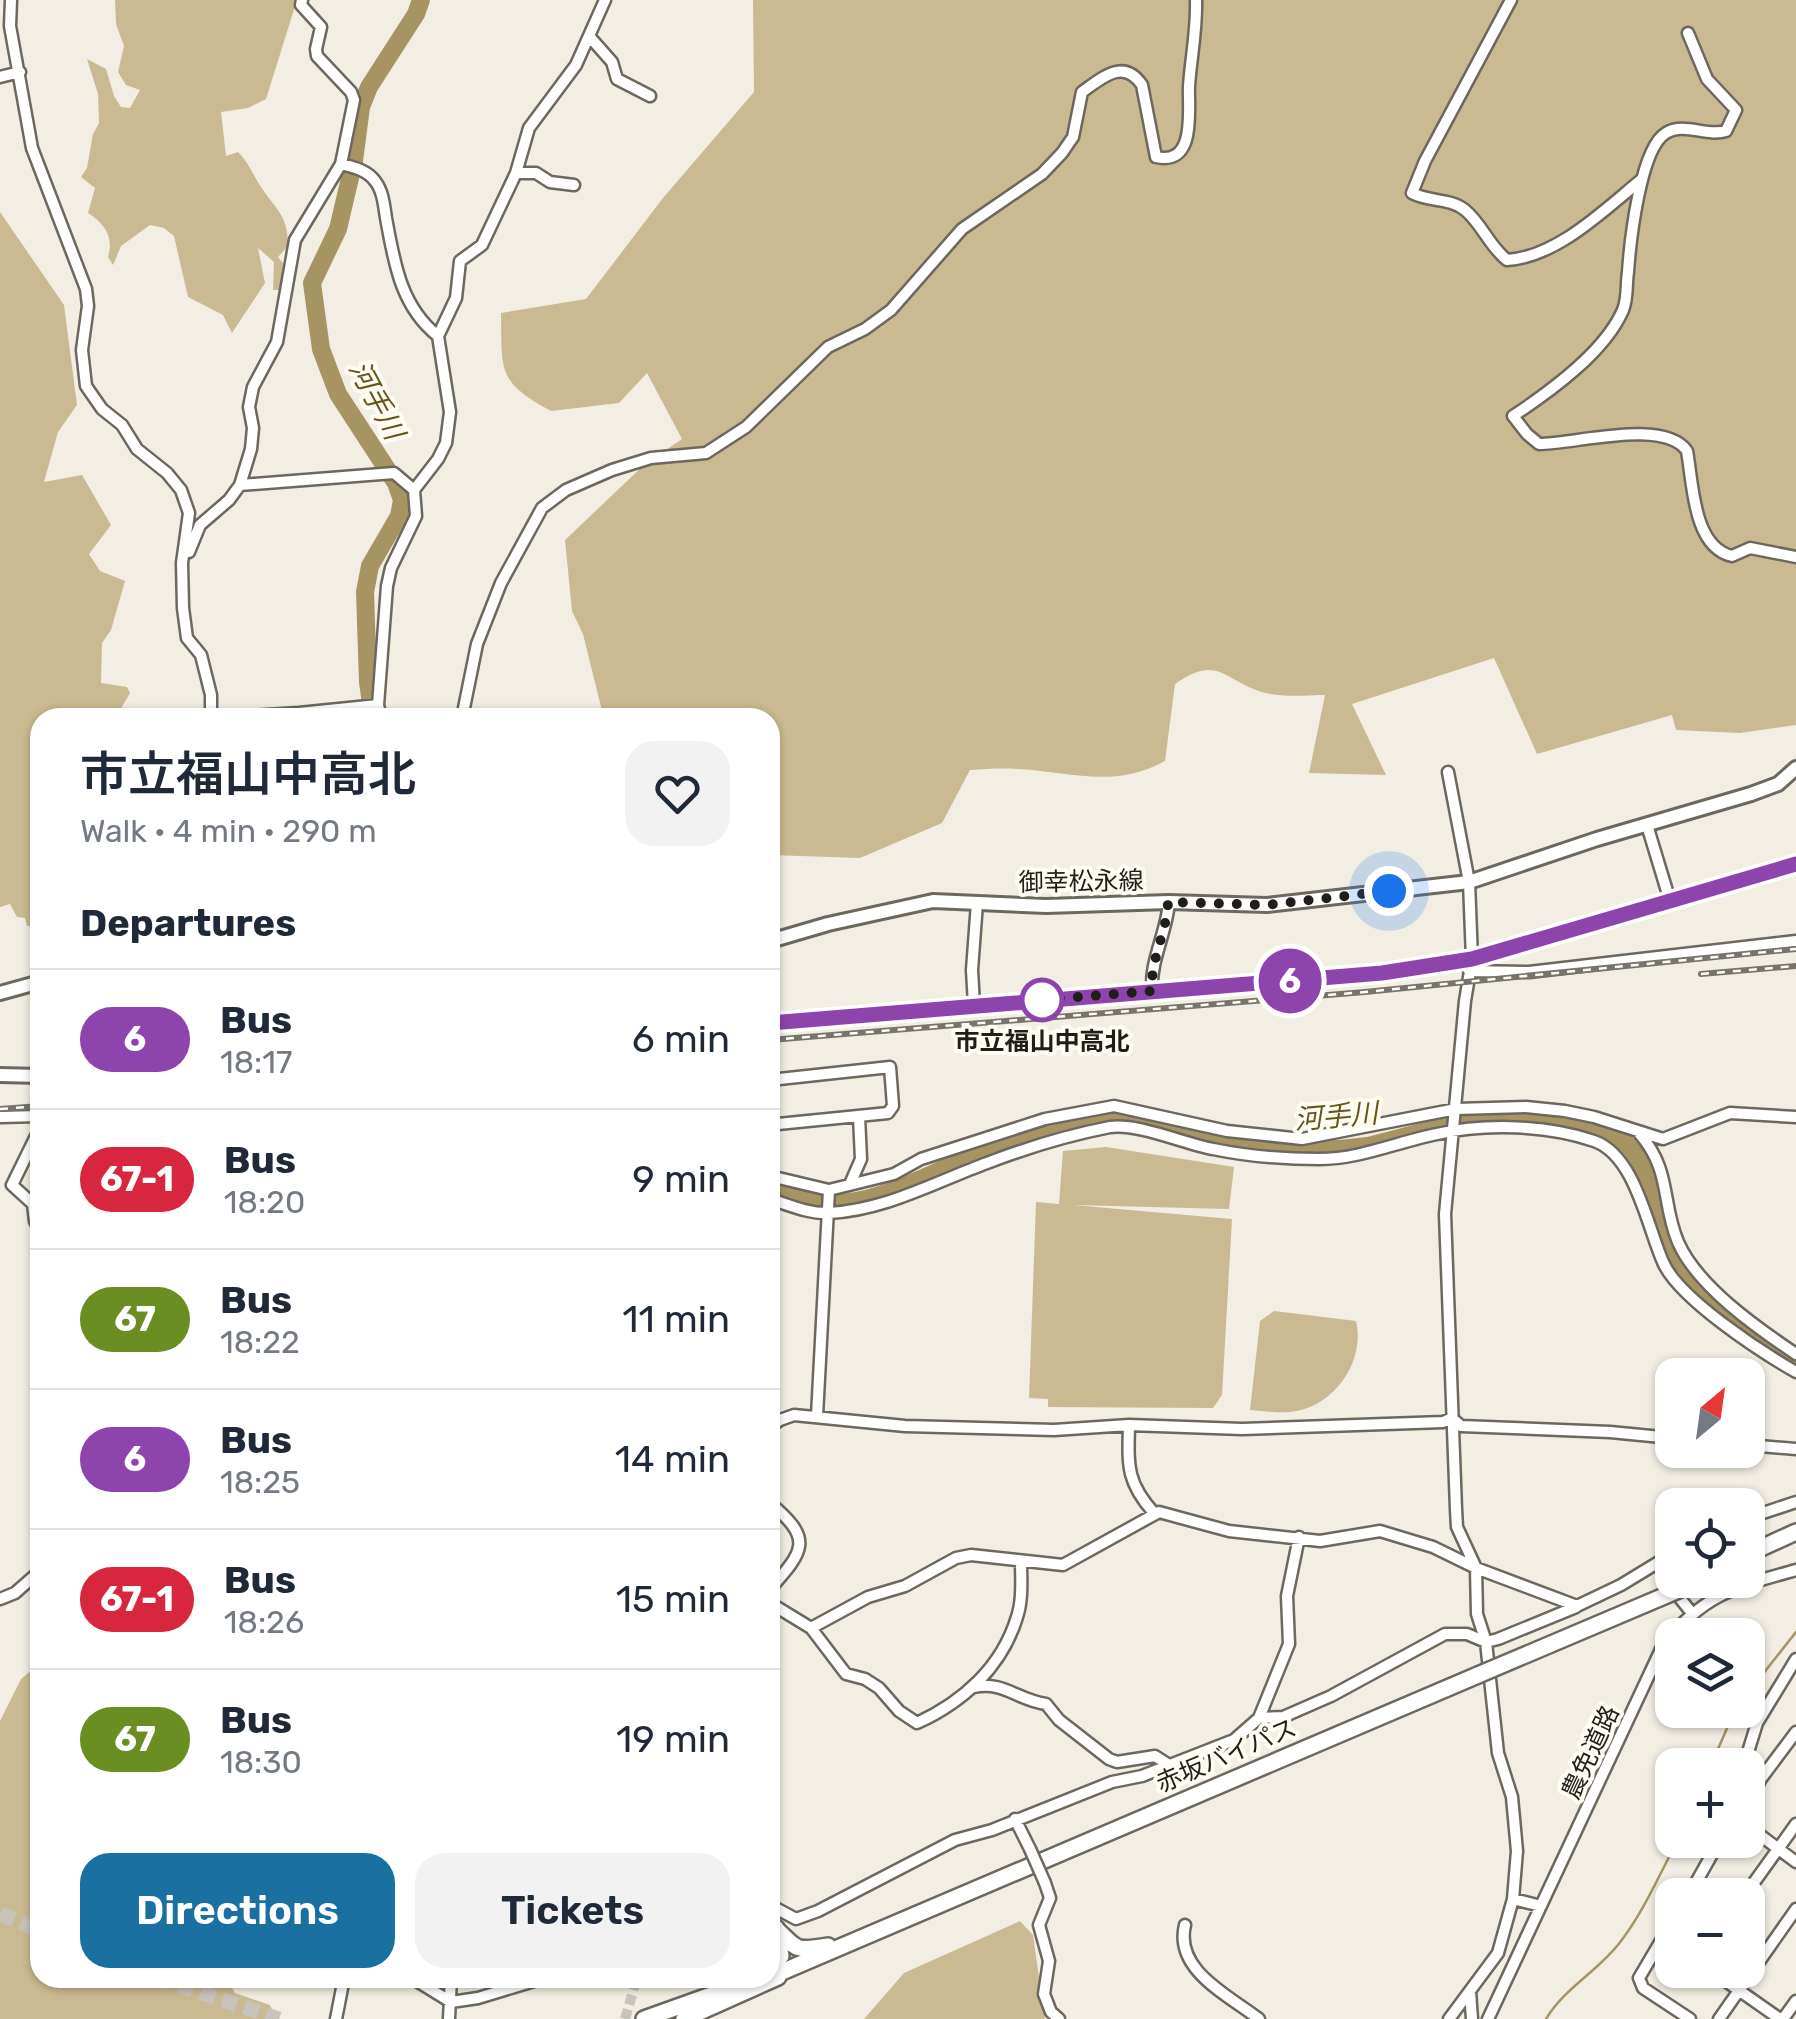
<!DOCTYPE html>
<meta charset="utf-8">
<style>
:root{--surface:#fff;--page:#f2f2f3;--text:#1f2937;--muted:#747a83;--line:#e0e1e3;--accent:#1a70a0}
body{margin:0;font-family:Rubik,"Noto Sans JP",sans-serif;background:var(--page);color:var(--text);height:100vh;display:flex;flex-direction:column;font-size:38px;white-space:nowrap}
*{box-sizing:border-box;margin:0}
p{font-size:32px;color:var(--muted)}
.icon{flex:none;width:55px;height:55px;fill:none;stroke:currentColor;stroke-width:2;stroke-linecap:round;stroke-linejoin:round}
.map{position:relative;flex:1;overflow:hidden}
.panel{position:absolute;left:30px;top:708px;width:750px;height:1280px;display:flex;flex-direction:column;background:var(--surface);border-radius:30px;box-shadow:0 2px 8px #0004}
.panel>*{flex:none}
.badge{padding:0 20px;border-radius:32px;font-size:35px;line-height:65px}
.needle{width:65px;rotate:29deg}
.fabs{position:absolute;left:1655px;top:1358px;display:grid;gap:20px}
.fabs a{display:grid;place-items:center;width:110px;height:110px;border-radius:20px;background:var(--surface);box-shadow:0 2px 8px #0004;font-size:50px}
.you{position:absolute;width:50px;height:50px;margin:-25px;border:8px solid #fff;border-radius:50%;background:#1a73e8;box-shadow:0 0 0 15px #1a73e833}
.map>.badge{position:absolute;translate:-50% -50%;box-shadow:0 0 0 5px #fff}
h2{padding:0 50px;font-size:38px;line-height:90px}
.round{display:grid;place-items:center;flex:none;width:105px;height:105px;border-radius:30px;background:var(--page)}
.head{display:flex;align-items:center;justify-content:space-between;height:170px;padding:0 50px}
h1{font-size:48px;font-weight:600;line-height:75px}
.primary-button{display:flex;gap:20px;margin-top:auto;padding:20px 50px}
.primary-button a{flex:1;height:115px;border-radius:30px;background:var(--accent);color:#fff;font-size:40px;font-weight:600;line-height:115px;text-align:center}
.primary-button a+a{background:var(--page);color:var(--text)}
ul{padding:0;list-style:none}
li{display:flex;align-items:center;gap:30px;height:140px;padding:0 50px;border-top:2px solid var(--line)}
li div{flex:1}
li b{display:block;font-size:38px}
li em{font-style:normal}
li .badge{min-width:110px;font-weight:700;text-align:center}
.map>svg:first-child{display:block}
.green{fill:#caba91}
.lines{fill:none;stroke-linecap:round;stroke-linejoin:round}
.stream{stroke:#a79463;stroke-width:2.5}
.river{stroke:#a79463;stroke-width:18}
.minor-tunnel{stroke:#c8c4bb;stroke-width:10;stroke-dasharray:10 5;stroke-linecap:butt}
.highway-tunnel{stroke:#c8c4bb;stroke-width:15;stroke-dasharray:15 8;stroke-linecap:butt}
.minor-casing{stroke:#6c685f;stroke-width:15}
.major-casing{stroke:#6c685f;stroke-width:18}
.highway-casing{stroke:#6c685f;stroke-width:20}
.minor{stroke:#fff;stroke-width:10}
.major{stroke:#fff;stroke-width:12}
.highway{stroke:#fff;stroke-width:15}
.rail-casing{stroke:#77746d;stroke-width:6}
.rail{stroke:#fffcf3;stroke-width:2.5;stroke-dasharray:8;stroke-linecap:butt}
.minor-bridge-casing{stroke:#6c685f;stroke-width:15;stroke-linecap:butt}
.highway-bridge-casing{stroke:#6c685f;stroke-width:20;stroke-linecap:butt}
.minor-bridge{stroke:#fff;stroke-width:10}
.highway-bridge{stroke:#fff;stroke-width:15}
.line-casing{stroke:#fff;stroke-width:22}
.line{stroke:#8e44ad;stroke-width:15}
.walk{stroke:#201e1a;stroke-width:10;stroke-dasharray:0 18}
.stop-dot{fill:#fff;stroke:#8e44ad;stroke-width:5}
.labels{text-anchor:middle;stroke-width:8;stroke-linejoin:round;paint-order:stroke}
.street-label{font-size:25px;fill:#201e1a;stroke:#fffcf3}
.stop-label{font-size:25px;font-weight:bold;fill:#201e1a;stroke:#fffcf3}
.water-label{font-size:28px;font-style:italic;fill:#695519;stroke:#fffcf3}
</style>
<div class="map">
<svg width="1796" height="2019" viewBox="0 0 1796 2019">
<rect width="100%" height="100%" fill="#f2eee3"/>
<path class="green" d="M115,0H297L266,99L248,108L221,112L226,156L238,152C249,163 253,175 261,187C277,211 288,215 288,246L278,257L286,267L283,290H273L274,262L258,248L265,283L232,333L223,315L188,297L174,236L164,228L150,225L121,246L113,265L108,257C114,237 105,224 88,213L95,188L81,177L87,168L93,134L99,123L98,94L87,59L106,69L114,96L121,107L130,108L140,90L126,85L118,72L124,46L116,24Z
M753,0H1796V725L1740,733L1676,730L1672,715L1537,754L1494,658L1352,704L1386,775L1309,773L1325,695C1306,695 1280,698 1262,692C1223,680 1218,654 1175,684L1165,761C1113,789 1072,772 1018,769C1002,768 986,769 970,770L942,823L860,858L770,855V718H617L602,711L583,634L572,611L565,540L645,464L682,439L647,373L619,403L551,411C497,382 502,371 501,313L586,299L663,198L754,92Z
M0,212L64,305L77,405L58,432L44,482L82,475L111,525L89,554L100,571L125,581L111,630L102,643L101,683L127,687L130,693L116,717L40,718V890L31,892L40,910L39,926H27L25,918L17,917L10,904L0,907Z
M1106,1147L1234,1167L1229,1209L1073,1205L1232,1219L1222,1395L1213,1408L1048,1407V1399L1029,1398L1036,1202L1059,1204L1063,1151Z
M1274,1311L1356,1321C1366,1362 1333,1408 1290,1412C1277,1413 1263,1411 1250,1410L1260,1321Z
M40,1663V1978H226L235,1993L270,2005L277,2019H0V1721L21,1679Z
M1020,1921L1033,1935L1045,2019H864L904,1973Z"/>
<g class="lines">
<path class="stream" d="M1748,1693L1796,1632
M1711,1765L1735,1710
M1546,2019C1565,1987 1599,1971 1621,1941C1644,1911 1660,1873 1678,1840"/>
<path class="river" d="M373,718L368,682L365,592L370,566L399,516L402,500L396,483L338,394L321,349L312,283L338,229L354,161L361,107L369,87L416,14L421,0
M770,1187C785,1194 804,1201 820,1203C875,1209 936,1169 985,1151C1016,1139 1055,1128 1088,1123C1165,1111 1241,1158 1320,1150C1337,1149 1355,1148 1372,1145C1442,1128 1484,1110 1558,1119C1577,1121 1600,1124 1616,1135C1657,1161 1656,1236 1683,1276C1702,1306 1765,1342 1796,1364"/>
<path class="minor-tunnel" d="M625,2019L637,1978"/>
<path class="highway-tunnel" d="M0,1914L40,1930
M157,1978L279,2019"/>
<defs>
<path id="minor" d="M11,0L10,26L32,148L86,289L88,306L82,350L86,386L102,409L122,425L137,449L167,473L181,490L189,513L182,563L183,608L187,638L201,655L211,695V718
M1511,0L1425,161L1412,193C1429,202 1450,198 1465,210C1482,224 1489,246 1507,260C1557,257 1604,210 1641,180
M1688,33L1707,79L1736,110L1726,131C1707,137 1684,122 1666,133C1640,148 1630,243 1628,272C1626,284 1628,298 1623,310C1605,352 1551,391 1513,416L1527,434L1539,444C1575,444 1664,418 1687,451C1693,484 1693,547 1732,556L1750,548L1796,557
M589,36L612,62L617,79L650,96
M0,77L20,72
M341,164C353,167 367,170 375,181C383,191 384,205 386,218C394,261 400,306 438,336
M516,173H536L550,182L574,185
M240,485L394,473L414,490
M189,552L200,525L229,500L240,485L251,449L253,428L249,407L253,387L277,342L295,240L341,164L354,100L351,92L317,56L316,49L321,27L301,5L302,0
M215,718L299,713
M299,718V713L378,705
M381,718L378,705L387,586L391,568L416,516L414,490L438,459L446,443L450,412L438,336L456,298L460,261L482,245L516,173L529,128L576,65L605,0
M465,718L464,708L477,644L501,583L542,508L566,490L612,470L651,458L706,453L746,427L828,347L865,329L891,310L962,229L1042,174L1062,153L1073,137L1082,92C1103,77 1124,58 1142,85L1156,157C1197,166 1188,110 1189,86C1191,57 1197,30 1196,0
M1448,772L1469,882L1472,959L1465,1001L1445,1214L1456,1509L1457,1527L1476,1568L1477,1614L1486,1642L1498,1753L1512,1797L1517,1851L1513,1899L1498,1953L1449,2019
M1647,825L1670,901
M1469,971L1529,972L1796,941
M1152,991C1150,960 1167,932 1169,902
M974,1005L972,970L977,903
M770,1080L890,1067L893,1106L888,1113L778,1124L770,1118
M0,1117L40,1116
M40,1128L12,1185L33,1204L35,1221L40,1230
M1639,1133C1672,1171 1661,1202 1678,1242C1697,1286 1757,1328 1796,1354
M770,1176L829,1190L894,1174L921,1159L1045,1119L1114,1106L1227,1131L1302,1139L1456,1109L1526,1107L1565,1111L1594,1117L1663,1139L1730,1113L1796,1117
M850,1184L861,1159L859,1117
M770,1199C789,1205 809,1214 829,1213C886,1210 935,1182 987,1163C1026,1148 1069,1135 1110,1127C1138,1123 1185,1144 1213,1149C1247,1156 1284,1159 1319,1159C1360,1159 1397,1142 1437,1134C1486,1123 1547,1125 1594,1141C1635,1155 1647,1226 1663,1262C1678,1298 1761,1352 1796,1372
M817,1416L829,1190
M1129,1425C1128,1465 1126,1482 1154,1513
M770,1427L780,1420L794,1415L905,1426L1054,1430L1129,1425L1242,1429L1443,1422L1452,1418L1461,1426L1610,1432L1672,1438
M1748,1445L1796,1449
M770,1503C813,1539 805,1550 770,1589
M1748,1518L1796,1502
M1663,1561L1679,1597L1691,1612
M0,1599L15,1593L40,1571
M770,1603L811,1628L868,1597L905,1586L956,1558L971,1555L1063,1565L1159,1512L1229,1531L1320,1541L1380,1531L1433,1547L1476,1568L1577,1606L1621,1585L1672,1554
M811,1628L846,1674L865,1679L879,1688L899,1711L917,1723C963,1702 1002,1667 1017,1617C1023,1599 1021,1579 1021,1561
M974,1687C1004,1681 1017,1700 1046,1704L1059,1720L1109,1759L1117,1762L1155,1756L1169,1765
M1259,1718L1289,1644L1287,1596L1299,1537
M1744,1765L1757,1723L1796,1659
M1748,1810L1760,1780L1796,1732
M1015,1819L1030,1849
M1748,1826L1796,1862
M1045,1883L1050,1898L1039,1925L1049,1961L1044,1994L1051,2012L1059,2019
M1689,1895L1720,1840
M1745,1895L1796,1824
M1513,1899L1541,1906
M770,1905L796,1919L818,1911L955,1840L992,1830L1112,1782L1142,1776L1234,1740L1259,1718L1283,1717L1331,1696L1445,1634H1467L1486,1642L1498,1639L1576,1607
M1672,1922L1639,1978L1643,1988L1690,2019
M1185,1925C1174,1970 1228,1995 1259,2019
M1710,1970L1780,2019
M412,1978L451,2002L478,1998L544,1978
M1470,1991L1472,2019
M336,2019L344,1978
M449,2019L451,1978
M1488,2019L1663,1645C1704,1594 1735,1587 1796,1570
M1719,2019L1796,1909
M1783,2019L1796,2001"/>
<path id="major" d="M770,941L828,924L933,901L1046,906L1169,902L1267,905L1469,882L1597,839L1751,794L1778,784L1796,768
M0,993L40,982
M770,1023L1382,973L1472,959L1796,864
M0,1075L40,1076"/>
<path id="highway" d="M1748,1554L1796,1532
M770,1924C798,1946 788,1953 828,1946
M770,1966L781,1956L776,1928
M770,1977L1478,1675
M644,2019L739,1985
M684,2019L778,1977"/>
</defs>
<use href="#minor" class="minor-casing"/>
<use href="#major" class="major-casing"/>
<use href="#highway" class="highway-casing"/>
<use href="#minor" class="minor"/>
<use href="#major" class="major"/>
<use href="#highway" class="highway"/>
<defs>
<path id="rail" d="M1701,974L1796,966
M770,1040L1365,992L1796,949
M0,1109L40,1106"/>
</defs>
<use href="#rail" class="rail-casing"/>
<use href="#rail" class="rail"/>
<defs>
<path id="minor-bridge" d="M1030,1849L1045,1883"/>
<path id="highway-bridge" d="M1478,1675L1702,1580"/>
</defs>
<use href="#minor-bridge" class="minor-bridge-casing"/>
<use href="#highway-bridge" class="highway-bridge-casing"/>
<use href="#minor-bridge" class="minor-bridge"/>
<use href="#highway-bridge" class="highway-bridge"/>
</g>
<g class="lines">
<defs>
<path id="line" d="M770,1023L1382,973L1472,959L1796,864"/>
</defs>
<use href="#line" class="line-casing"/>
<use href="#line" class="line"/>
<path class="walk" d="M1042,1000L1152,991C1150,960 1167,932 1168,902L1267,905L1389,891"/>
</g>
<circle class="stop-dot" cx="1042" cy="1000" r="20"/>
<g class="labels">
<g class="street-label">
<text transform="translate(1081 881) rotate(-1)" y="9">御幸松永線</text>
<text transform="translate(1590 1752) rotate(-65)" y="9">農免道路</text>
<text transform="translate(1226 1755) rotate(-23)" y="9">赤坂バイパス</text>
</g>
<g class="stop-label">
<text x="1042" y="1050">市立福山中高北</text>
</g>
<g class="water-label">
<text transform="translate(377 400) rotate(62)" y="10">河手川</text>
<text transform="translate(1336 1116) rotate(-5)" y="10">河手川</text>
</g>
</g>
</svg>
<div class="fabs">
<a><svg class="needle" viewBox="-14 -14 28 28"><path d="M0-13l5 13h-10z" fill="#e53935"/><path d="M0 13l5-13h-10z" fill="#747a83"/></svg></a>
<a><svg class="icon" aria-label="locate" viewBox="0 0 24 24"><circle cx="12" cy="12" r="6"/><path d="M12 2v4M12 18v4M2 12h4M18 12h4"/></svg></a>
<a><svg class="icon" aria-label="layers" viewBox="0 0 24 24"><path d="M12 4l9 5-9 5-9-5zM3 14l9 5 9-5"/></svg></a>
<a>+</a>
<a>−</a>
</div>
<div class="you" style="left:1389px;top:891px"></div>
<b class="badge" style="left:1290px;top:981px;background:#8e44ad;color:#fff">6</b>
<section class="panel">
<div class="head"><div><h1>市立福山中高北</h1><p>Walk · 4 min · 290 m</p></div><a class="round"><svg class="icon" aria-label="heart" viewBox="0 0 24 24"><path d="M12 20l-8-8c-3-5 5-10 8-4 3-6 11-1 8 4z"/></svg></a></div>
<h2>Departures</h2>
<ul>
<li><span class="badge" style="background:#8e44ad;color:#fff">6</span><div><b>Bus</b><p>18:17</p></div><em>6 min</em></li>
<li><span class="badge" style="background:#d7263d;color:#fff">67-1</span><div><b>Bus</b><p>18:20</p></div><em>9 min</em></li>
<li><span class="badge" style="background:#6b8e23;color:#fff">67</span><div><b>Bus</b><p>18:22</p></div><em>11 min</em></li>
<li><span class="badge" style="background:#8e44ad;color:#fff">6</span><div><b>Bus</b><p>18:25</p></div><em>14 min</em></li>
<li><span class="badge" style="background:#d7263d;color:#fff">67-1</span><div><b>Bus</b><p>18:26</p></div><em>15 min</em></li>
<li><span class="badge" style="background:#6b8e23;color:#fff">67</span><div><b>Bus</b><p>18:30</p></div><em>19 min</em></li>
</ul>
<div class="primary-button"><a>Directions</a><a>Tickets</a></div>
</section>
</div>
